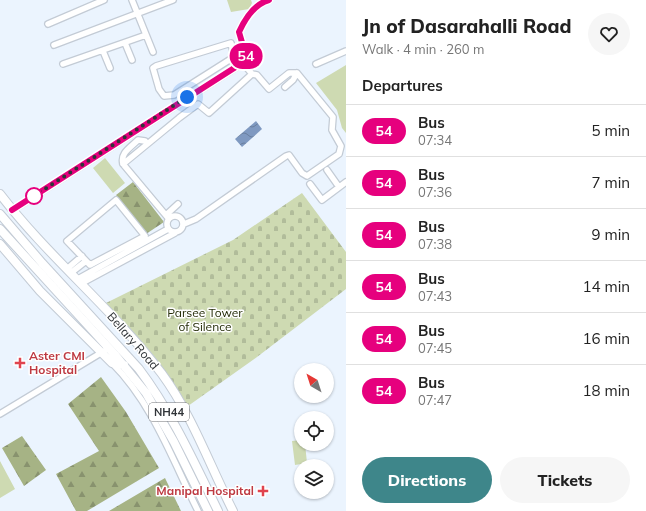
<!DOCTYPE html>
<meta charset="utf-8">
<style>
:root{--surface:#fff;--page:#f6f6f6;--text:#222;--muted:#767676;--line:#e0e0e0;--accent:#3e868a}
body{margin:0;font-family:Mulish,sans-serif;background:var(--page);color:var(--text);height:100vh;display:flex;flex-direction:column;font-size:15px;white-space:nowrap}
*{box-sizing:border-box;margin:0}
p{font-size:13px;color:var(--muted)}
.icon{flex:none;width:22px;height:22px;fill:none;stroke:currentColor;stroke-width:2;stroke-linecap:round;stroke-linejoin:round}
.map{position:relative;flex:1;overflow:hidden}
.sheet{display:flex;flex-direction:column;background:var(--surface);width:300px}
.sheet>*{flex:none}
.badge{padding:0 8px;border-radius:13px;font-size:14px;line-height:26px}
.needle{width:26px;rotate:321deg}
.buttons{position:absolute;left:294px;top:363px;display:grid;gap:8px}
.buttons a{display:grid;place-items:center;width:40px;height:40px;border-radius:50%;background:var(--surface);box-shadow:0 1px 3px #0004;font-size:20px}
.you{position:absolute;width:20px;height:20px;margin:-10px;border:3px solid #fff;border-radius:50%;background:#1a73e8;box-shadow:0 0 0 6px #1a73e833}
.map>.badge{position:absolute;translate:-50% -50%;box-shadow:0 0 0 2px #fff}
h2{padding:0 16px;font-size:15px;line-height:36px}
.round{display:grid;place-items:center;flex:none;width:42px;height:42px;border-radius:21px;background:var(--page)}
.head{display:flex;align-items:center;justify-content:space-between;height:68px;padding:0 16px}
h1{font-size:19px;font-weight:800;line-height:30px}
.action{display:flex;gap:8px;margin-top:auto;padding:8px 16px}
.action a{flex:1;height:46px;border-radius:24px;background:var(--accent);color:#fff;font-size:16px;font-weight:800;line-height:46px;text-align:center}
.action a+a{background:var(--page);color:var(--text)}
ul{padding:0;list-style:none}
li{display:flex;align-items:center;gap:12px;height:52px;padding:0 16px;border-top:1px solid var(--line)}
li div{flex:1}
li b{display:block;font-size:15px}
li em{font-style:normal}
li .badge{min-width:44px;font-weight:700;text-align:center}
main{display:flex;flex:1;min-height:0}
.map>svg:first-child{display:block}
.green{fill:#cedab2}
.forest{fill:url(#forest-firs)}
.cemetery{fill:url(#cemetery-stones)}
.water{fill:url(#water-waves)}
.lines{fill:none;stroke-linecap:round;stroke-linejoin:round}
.minor-casing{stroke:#c3cbd5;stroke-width:8}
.highway-casing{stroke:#c3cbd5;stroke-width:10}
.minor{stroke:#fff;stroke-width:5.5}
.highway{stroke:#fff;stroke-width:8}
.line-casing{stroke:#fff;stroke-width:9}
.line{stroke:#e6007e;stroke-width:6}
.walk{stroke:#303438;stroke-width:4;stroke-dasharray:0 7.2}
.stop-dot{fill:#fff;stroke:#e6007e;stroke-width:2}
.health-dot{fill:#e0444e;stroke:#fff;stroke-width:1.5}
.labels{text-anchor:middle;stroke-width:3;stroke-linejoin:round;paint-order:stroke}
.shield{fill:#fff;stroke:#6e7174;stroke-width:1}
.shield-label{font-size:11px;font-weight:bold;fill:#303438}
.park-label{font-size:12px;fill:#252d08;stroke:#fff}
.street-label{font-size:12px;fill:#303438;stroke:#fff}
.health-label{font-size:12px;font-weight:bold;fill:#be3a42;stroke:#fff;text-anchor:start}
</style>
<main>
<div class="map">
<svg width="346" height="511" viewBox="0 0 346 511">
<defs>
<pattern id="forest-firs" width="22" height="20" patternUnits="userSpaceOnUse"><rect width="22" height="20" fill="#a6b385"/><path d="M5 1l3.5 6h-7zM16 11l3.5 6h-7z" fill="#88926e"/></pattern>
<pattern id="cemetery-stones" width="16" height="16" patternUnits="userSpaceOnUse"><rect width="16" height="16" fill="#cedab2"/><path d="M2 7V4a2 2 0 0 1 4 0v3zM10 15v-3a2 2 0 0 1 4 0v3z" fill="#b1bc9a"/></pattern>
<pattern id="water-waves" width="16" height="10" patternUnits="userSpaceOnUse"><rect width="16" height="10" fill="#7f99c1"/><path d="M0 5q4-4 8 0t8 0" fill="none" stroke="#687e9e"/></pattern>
</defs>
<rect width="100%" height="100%" fill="#ebf4fe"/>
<path class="green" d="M227,0H251L252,3L249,9L231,12Z
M346,65V133L342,128L337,110L316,83Z
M105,158L125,183L113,193L93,168Z
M301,440V444H305L307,463L295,465L292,441Z
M0,461L15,489L0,498Z"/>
<path class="forest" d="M133,182L164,222L146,234L116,195Z
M101,377L126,412L159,468L87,511H76L56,474L99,451L68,404Z
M22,436L46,470L24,486L2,448Z
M165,478L181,511H109Z"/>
<path class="cemetery" d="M302,193L346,252V289L257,357L188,406L153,355L106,303L233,240Z"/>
<path class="water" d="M256,121L262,129L242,147L235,139Z"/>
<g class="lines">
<defs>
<path id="minor" d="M132,0L153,52
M48,24L104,0
M125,43L132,60
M231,43L234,57L174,95L164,96L159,89L153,68L156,66Z
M54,45L173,0
M103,51L110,68
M243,63L252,74
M63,64L146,35
M316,64L346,51
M285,87L293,80L297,73
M123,164C120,153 130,148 138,140L145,141
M327,170L339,187
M310,184L322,200L346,182
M116,200L145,236L90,265L67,241Z
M13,210L243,63L246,60V56L239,32C245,19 254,4 269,0
M166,215L178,204
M167 224a8 8 0 1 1 16 0a8 8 0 1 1-16 0Z
M169,219L123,164L179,118L198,104L209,113L252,74L257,75L269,89L289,73H297L333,117L332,130L341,146L339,154L307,176L302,173L289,155L286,156L196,219L184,224
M68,268L82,256
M72,272L86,261
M78,279L168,229
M82,283L175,233
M112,363C153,404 173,461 198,511
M0,414L109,348"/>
<path id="highway" d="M0,194C49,258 113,309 162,374C192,415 210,466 233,511
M0,214L42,263L139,369C172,413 194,462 218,511
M0,229L116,356L146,393L174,442L208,511
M0,244L40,291L112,363L124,365"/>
</defs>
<use href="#minor" class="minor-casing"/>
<use href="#highway" class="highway-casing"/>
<use href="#minor" class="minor"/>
<use href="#highway" class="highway"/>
</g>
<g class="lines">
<defs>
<path id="line" d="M12,210L242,63L246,60V56L239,32C245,19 254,4 269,0"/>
</defs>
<use href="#line" class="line-casing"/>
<use href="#line" class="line"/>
<path class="walk" d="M34,196L187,97"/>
</g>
<circle class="stop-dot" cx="34" cy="196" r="8"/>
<g class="health-dot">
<path d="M18 357h4v4h4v4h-4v4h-4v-4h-4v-4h4z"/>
<path d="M261 485h4v4h4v4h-4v4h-4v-4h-4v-4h4z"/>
</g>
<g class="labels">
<rect class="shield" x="149" y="403" width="40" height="18" rx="3"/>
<g class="shield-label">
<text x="169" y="416">NH44</text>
</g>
<g class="park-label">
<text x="205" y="317">Parsee Tower<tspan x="205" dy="14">of Silence</tspan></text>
</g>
<g class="street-label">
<text transform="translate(133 341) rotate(49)" y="4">Bellary Road</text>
</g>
<g class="health-label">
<text x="29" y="360">Aster CMI<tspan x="29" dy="14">Hospital</tspan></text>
<text x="254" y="495" text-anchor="end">Manipal Hospital</text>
</g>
</g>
</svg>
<div class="buttons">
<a><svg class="needle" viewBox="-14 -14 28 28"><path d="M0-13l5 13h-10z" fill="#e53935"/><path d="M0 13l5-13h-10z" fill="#767676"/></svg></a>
<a><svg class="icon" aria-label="locate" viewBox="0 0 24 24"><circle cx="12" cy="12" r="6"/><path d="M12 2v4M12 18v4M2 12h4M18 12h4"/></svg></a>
<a><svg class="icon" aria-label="layers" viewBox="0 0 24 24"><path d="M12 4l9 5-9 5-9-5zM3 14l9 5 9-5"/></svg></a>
</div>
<div class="you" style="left:187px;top:97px"></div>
<b class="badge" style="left:246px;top:56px;background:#e6007e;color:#fff">54</b>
</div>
<section class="sheet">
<div class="head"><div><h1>Jn of Dasarahalli Road</h1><p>Walk · 4 min · 260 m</p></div><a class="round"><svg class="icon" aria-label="heart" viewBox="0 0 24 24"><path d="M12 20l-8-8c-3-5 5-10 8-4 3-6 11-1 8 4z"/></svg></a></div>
<h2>Departures</h2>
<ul>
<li><span class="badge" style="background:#e6007e;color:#fff">54</span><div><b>Bus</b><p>07:34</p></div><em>5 min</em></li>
<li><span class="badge" style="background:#e6007e;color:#fff">54</span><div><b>Bus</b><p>07:36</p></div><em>7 min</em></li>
<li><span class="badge" style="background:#e6007e;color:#fff">54</span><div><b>Bus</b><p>07:38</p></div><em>9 min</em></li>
<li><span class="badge" style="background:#e6007e;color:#fff">54</span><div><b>Bus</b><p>07:43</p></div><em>14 min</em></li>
<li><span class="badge" style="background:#e6007e;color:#fff">54</span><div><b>Bus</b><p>07:45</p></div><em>16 min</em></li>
<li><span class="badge" style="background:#e6007e;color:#fff">54</span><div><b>Bus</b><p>07:47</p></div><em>18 min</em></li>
</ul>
<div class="action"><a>Directions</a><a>Tickets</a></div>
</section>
</main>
